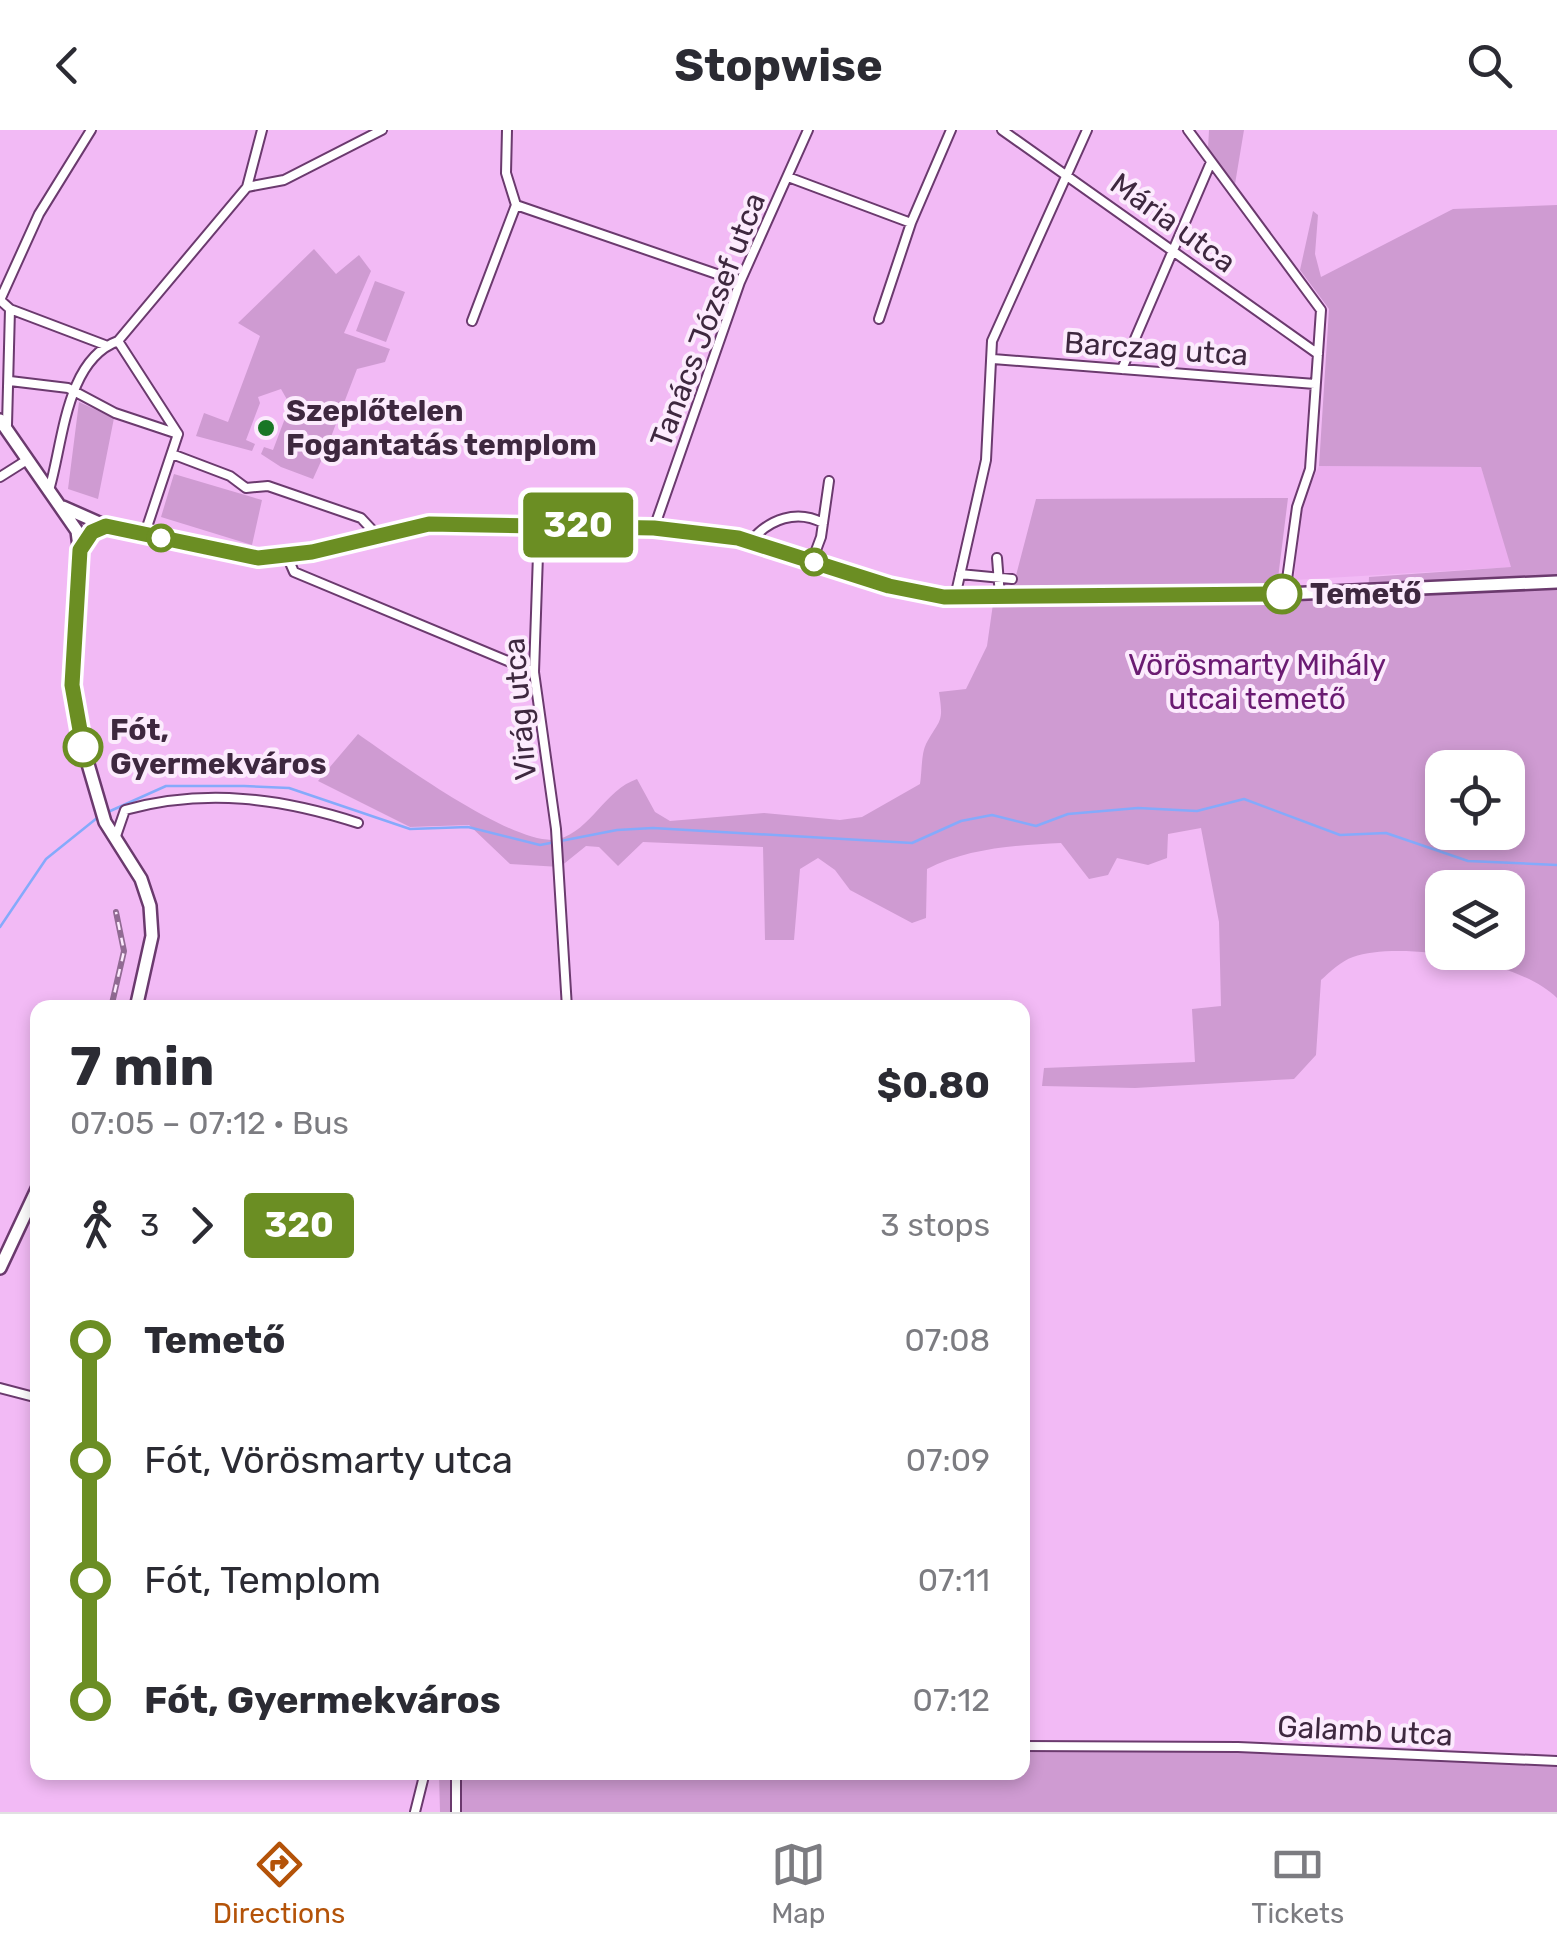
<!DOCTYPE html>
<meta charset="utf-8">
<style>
:root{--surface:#fff;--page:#f7f7f7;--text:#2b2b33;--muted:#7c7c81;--line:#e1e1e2;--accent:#b45309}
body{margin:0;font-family:Rubik,sans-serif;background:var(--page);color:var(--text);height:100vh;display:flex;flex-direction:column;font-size:38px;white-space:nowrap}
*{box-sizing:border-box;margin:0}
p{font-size:32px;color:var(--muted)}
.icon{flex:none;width:55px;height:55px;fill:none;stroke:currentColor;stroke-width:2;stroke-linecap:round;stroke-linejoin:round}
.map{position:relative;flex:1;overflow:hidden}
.panel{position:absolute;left:30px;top:870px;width:1000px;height:780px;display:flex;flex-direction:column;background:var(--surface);border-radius:20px;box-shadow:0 5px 15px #0003}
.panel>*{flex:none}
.badge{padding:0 20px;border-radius:8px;font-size:35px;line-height:65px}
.controls{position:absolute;left:1425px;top:620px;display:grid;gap:20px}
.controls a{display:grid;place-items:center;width:100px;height:100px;border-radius:20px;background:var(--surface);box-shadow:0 5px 15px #0003;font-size:50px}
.map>.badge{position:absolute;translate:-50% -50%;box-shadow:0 0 0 5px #fff}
.legs{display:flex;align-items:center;gap:15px;height:110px;padding:0 40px;font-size:32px}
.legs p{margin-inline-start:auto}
.head{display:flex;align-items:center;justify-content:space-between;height:170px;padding:0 40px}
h1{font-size:55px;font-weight:700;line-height:75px}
ul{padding:0 40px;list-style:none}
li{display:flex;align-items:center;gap:35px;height:120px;font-size:38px}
li i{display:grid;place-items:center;width:15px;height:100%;margin:0 12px;background:currentColor}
li i::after{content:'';width:25px;height:25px;margin:-12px;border:8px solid;border-radius:50%;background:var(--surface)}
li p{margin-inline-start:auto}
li:first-child i{background:linear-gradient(#0000 50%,currentColor 0)}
li:last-child i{background:linear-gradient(currentColor 50%,#0000 0)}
header{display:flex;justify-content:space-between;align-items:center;height:130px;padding:0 40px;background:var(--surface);font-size:45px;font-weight:700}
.tab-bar{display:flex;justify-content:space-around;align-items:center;height:140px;border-top:2px solid var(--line);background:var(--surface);font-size:28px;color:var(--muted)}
.tab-bar a{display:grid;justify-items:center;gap:5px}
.tab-bar .selected{color:var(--accent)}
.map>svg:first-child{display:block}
.built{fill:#ecaeef}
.green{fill:#cf9bd2;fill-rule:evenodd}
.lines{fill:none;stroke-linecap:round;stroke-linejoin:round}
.stream{stroke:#85aafb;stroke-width:2.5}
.street-casing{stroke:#6b3a6e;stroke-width:12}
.secondary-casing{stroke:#6b3a6e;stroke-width:16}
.street{stroke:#fff;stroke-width:8}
.secondary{stroke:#fff;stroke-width:11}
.rail-casing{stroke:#916b93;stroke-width:6}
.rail{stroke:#fcebfd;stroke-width:2.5;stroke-dasharray:8;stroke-linecap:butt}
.line-1-casing{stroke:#fff;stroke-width:22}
.line-1{stroke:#6b8e23;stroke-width:15}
.poi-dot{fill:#197625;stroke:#fcebfd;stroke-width:4}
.stop-1-dot{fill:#fff;stroke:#6b8e23;stroke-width:5}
.labels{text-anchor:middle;stroke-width:8;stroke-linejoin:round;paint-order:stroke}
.street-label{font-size:30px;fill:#3e283f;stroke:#fcebfd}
.poi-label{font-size:30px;font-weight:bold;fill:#3e283f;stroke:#fcebfd;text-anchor:start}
.stop-label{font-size:30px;font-weight:bold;fill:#3e283f;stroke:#fcebfd;text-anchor:start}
.park-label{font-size:30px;fill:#6b1b72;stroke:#fcebfd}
</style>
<header><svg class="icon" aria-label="back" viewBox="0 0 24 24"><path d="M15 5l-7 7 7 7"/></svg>Stopwise<svg class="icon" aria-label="search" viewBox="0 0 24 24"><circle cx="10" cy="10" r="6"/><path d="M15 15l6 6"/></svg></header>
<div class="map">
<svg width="1557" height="1682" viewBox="0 0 1557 1682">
<rect width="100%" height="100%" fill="#f2baf5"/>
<path class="built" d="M1319,336L1481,337L1512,437L1294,450L1301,375Z"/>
<path class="green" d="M1209,0H1244L1235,54L1208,19Z
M1557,75V868C1520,831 1402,810 1353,827C1341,831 1330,842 1321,850L1316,925L1294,949L1135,958L1042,956L1044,938L1195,932L1192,879L1221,876L1219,792L1201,698L1168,704L1167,728L1148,735L1117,728L1108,745L1089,749L1061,713C1018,715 967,718 927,739L926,788L912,793L850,760L835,740L818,728L800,739L794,810H765L763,717L643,712L618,736L599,717L586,716L560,737L510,734L469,695L410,697L318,651L358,604C394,629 518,720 559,709C591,700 605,660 637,649L655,682L670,691L764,683L840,690L862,687L920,654C922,643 921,624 926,614C940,588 944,594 939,562L966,559L987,516L993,474L1368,467L1369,447L1511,437L1481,337L1319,336L1329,179L1300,140L1313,81L1318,85L1315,124L1321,147L1453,79ZM1442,638H1508V702H1442ZM1442,758H1508V822H1442Z
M314,119L336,144L359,125L371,141L344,203L390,219L385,232L357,239L329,312L304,303L298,318L323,327L313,349L281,337L261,324L264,317L273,320L287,283L293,280L281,259L258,267L260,273L246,310L255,314L252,321L196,306L204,283L228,292L260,206L238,193Z
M375,151L405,162L386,212L356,201Z
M79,272L114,288L98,369L68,359Z
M174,344L262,370L252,415L161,387Z
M1288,368L1277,456L1013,457L1036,369Z
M1023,1611L1557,1627V1682H440L439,1643L1022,1642Z"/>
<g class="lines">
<path class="stream" d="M108,682L166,656H244L289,658L410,699L468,697L540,715L617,700L653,698L912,713L961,691L992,685L1036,696L1068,684L1138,678L1197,681L1244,669L1340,705L1386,703L1468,731L1557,735
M0,797L46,729L97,688"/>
<defs>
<path id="street" d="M507,0L506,43L516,75L740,152
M1002,0L1318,224
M1188,0L1321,180L1310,339L1297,377L1285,464
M788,47L911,93
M247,57L284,50L382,0
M0,170L39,84L91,0
M0,170L10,179L105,215
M879,189L911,93L951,0
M472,191L516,75
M118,211L178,304
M993,229L1315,254
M1122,239L1211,32
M10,251L68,258L115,283L178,304
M7,295L10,179
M172,324L230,346L246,358L268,356L361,388L376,404
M0,347L27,330
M49,360C63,315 65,230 118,211L247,57L262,0
M539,395L534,542L556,699L567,878
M654,398L740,152L808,0
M145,403L178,304
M751,411C769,389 797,379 823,393
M287,426L294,442L534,542
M997,428L1000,466
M812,431L821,407L829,351
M960,444L1012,449
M955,467L986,330L992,211L1087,0
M115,709L125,680C205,658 281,668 358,693
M0,1258L38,1268
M1022,1616L1238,1617L1557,1631
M456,1642V1682
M415,1682L425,1642"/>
<path id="secondary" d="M0,290L77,401L81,433L72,555L83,617L105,692L141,749L150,776L152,806L136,878
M63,377L106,396L259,428L312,422L429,394L621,396L698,402L765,414L889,456L943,467L1285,464L1557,452
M81,420L93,402
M0,1138L38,1057"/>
</defs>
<use href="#street" class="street-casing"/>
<use href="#secondary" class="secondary-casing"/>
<use href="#street" class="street"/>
<use href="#secondary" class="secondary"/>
<defs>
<path id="rail" d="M111,878L124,821L116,782"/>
</defs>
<use href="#rail" class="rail-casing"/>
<use href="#rail" class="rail"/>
</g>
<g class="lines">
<defs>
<path id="line-1" d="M83,617L72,555L80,420L92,402L106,396L258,428L312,422L429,394L654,398L738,408L889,456L944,467L1282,464"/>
</defs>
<use href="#line-1" class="line-1-casing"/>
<use href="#line-1" class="line-1"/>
</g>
<circle class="poi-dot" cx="266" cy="298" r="10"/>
<g class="stop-1-dot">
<circle cx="161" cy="408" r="12"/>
<circle cx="814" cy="432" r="12"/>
<circle cx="1282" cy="464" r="18"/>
<circle cx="83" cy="617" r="18"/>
</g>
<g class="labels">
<g class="street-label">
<text transform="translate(1173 93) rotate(36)" y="10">Mária utca</text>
<text transform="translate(708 190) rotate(-69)" y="10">Tanács József utca</text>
<text transform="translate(1156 219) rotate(4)" y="10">Barczag utca</text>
<text transform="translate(520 579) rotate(-95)" y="10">Virág utca</text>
<text transform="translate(1365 1601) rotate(3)" y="10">Galamb utca</text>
</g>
<g class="poi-label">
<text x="286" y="291">Szeplőtelen<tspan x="286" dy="34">Fogantatás templom</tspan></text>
</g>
<g class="stop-label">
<text x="1310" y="474">Temető</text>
<text x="110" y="610">Fót,<tspan x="110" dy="34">Gyermekváros</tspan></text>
</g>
<g class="park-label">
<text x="1257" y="545">Vörösmarty Mihály<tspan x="1257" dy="34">utcai temető</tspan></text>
</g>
</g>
</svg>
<div class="controls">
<a><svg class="icon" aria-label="locate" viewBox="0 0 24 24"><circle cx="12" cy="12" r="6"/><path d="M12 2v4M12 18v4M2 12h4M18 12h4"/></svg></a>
<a><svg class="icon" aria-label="layers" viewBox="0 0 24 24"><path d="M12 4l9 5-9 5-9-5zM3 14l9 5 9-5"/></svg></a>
</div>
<b class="badge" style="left:578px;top:395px;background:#6b8e23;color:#fff">320</b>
<section class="panel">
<div class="head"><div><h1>7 min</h1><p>07:05 – 07:12 · Bus</p></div><b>$0.80</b></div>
<div class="legs"><svg class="icon" aria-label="walk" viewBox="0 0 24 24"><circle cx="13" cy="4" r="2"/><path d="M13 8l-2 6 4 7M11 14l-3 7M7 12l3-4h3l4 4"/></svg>3<svg class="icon" aria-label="forward" viewBox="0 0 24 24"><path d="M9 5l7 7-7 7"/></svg><b class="badge" style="background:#6b8e23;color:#fff">320</b><p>3 stops</p></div>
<ul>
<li><i style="color:#6b8e23"></i><b>Temető</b><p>07:08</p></li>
<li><i style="color:#6b8e23"></i><span>Fót, Vörösmarty utca</span><p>07:09</p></li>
<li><i style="color:#6b8e23"></i><span>Fót, Templom</span><p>07:11</p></li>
<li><i style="color:#6b8e23"></i><b>Fót, Gyermekváros</b><p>07:12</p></li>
</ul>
</section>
</div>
<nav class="tab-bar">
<a class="selected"><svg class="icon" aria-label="directions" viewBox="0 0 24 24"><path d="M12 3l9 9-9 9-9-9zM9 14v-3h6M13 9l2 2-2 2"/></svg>Directions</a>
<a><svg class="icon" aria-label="map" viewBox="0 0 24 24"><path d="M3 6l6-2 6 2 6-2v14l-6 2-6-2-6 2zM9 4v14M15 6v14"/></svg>Map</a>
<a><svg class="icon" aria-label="tickets" viewBox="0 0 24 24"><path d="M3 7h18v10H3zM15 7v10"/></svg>Tickets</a>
</nav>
